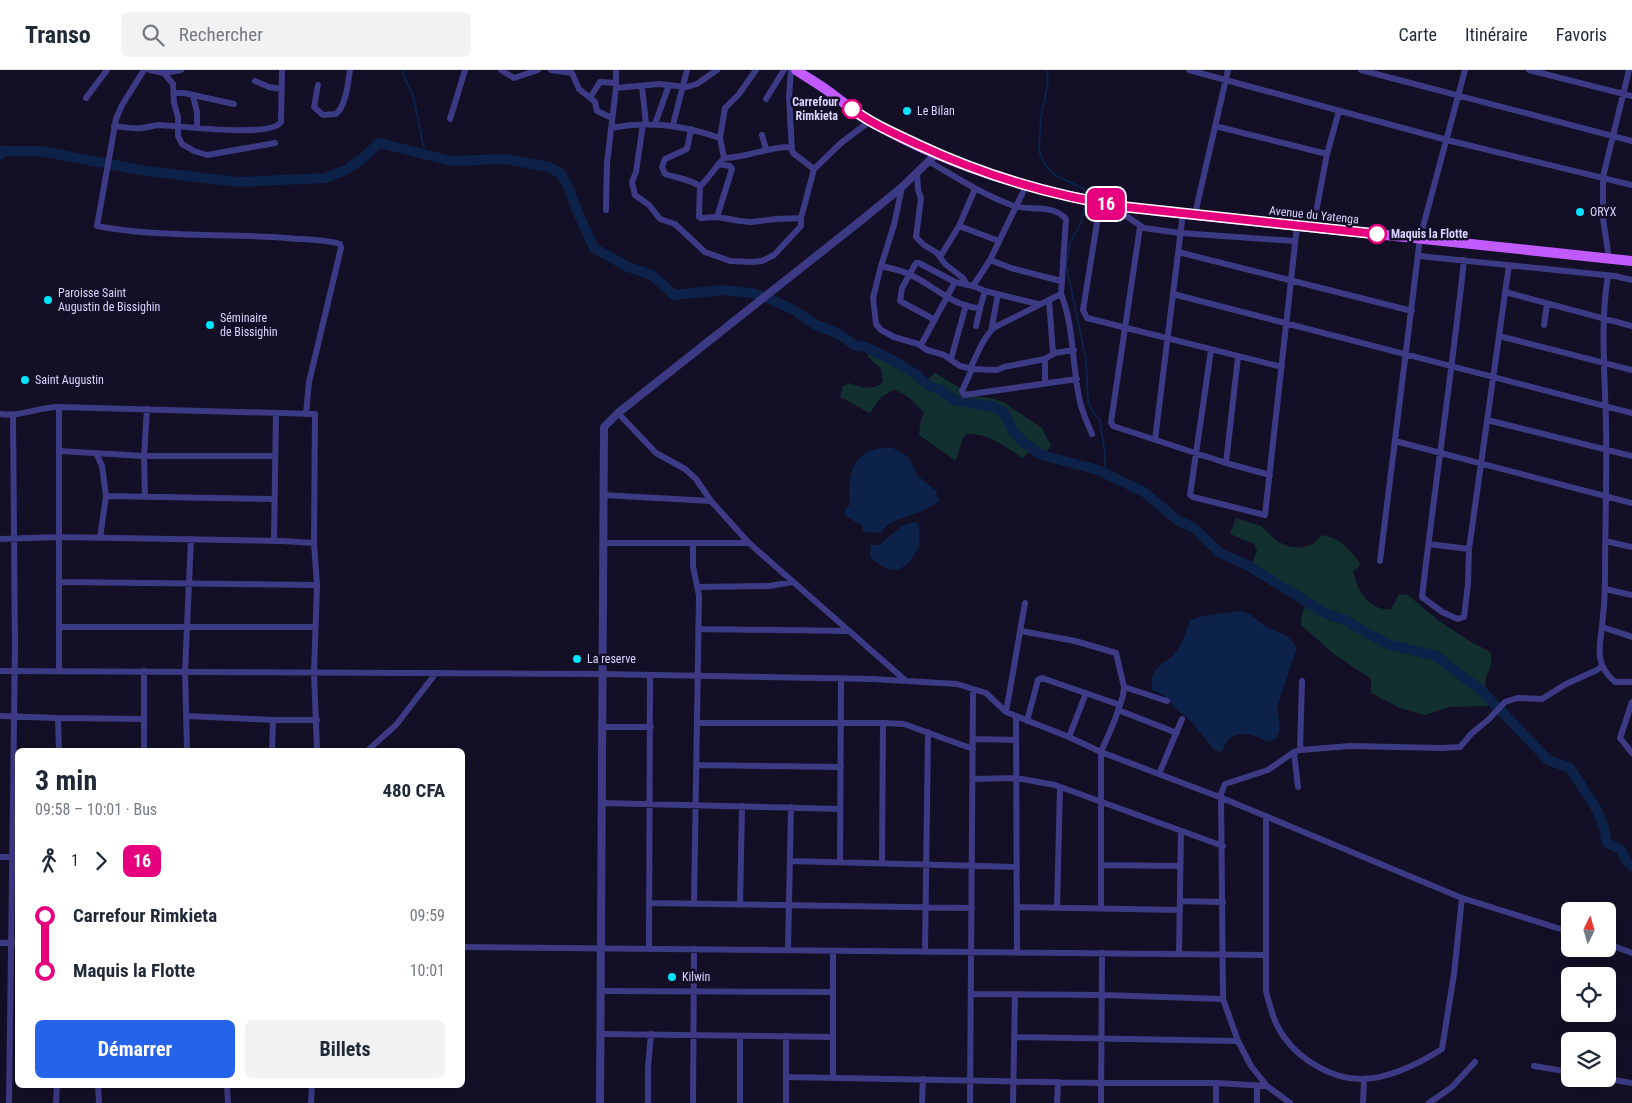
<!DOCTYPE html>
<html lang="fr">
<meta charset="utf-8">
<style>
:root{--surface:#fff;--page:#f2f2f3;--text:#1f2937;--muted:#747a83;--line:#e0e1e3;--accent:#2563eb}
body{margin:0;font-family:"Roboto Condensed",sans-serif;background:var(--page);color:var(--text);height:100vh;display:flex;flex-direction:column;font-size:19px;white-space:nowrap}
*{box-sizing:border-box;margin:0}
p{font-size:16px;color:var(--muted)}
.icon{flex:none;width:28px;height:28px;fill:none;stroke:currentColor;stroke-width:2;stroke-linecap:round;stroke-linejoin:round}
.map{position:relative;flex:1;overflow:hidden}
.panel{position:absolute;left:15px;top:678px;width:450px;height:340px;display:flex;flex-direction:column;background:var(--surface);border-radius:8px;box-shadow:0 5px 20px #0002}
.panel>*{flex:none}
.badge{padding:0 10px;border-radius:8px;font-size:18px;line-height:32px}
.needle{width:32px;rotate:5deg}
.fabs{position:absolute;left:1561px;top:832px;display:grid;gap:10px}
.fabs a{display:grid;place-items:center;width:55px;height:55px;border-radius:8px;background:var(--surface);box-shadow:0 5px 20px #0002;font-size:25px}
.map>.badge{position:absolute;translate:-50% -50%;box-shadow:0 0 0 2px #fff}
.legs{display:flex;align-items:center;gap:8px;height:55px;padding:0 20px;font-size:16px}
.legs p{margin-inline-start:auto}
.head{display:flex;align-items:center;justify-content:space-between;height:85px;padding:0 20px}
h1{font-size:28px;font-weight:700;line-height:38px}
.cta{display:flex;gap:10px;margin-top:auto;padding:10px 20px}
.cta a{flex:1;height:58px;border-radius:8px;background:var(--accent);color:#fff;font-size:20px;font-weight:700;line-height:58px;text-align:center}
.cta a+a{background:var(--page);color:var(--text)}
ul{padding:0 20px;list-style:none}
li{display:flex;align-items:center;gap:18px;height:55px;font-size:19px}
li i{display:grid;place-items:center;width:8px;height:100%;margin:0 6px;background:currentColor}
li i::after{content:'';width:12px;height:12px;margin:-6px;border:4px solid;border-radius:50%;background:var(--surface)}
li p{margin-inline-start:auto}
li:first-child i{background:linear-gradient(#0000 50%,currentColor 0)}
li:last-child i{background:linear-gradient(currentColor 50%,#0000 0)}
header{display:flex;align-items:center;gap:30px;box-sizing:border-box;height:70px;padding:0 25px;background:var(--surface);border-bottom:1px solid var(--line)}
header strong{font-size:24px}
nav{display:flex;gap:28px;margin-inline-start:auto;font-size:18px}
.search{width:350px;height:45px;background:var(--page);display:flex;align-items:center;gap:12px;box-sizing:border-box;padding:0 18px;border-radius:8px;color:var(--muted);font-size:19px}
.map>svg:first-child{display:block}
.green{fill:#12302f}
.water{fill:#0c2248}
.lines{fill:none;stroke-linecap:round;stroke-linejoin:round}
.stream{stroke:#0c2248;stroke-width:2}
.river{stroke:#0c2248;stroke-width:10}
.minor{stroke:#3d3a85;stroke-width:6}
.tertiary{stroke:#3d3a85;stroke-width:8}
.primary{stroke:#c25bff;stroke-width:10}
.line-1-casing{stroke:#fff;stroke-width:11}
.line-1{stroke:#e6007e;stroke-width:8}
.stop-1-dot{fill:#fff;stroke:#e6007e;stroke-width:2.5}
.poi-dot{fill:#00e5ff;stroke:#130f26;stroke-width:2}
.labels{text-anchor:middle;stroke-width:5;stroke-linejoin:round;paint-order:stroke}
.stop-label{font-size:12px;font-weight:bold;fill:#d9d4ff;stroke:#130f26;text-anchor:end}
.poi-label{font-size:12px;fill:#d9d4ff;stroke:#130f26;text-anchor:start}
.street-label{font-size:12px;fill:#d9d4ff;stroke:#130f26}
</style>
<header>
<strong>Transo</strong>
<div class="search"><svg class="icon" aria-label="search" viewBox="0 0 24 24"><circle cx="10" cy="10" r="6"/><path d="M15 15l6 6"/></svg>Rechercher</div>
<nav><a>Carte</a><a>Itinéraire</a><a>Favoris</a></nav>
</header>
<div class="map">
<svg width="1632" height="1033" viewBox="0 0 1632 1033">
<rect width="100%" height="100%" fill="#130f26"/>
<path class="green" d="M871,281L913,305L928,309L935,303L974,326L991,328L1003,332L1042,358L1051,376L1045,383L1035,378L1022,388C1004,376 989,363 966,364L962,370L956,391L919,365L920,353L924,343C915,333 908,324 894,320L881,327L870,343L840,327L843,316L849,313C862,318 872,321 883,312L881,299L867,286Z
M1236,448L1261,456L1277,471L1287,476L1301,478L1313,474L1322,465C1340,468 1351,480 1361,495L1353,501C1357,520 1368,541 1391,539L1399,524L1408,525L1439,551L1471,572L1487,580L1491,584V595L1485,610L1488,636L1449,637L1425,645L1400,638L1371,623V609L1335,585L1301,555L1302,545L1308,529L1251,494L1257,481L1254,474L1230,464Z"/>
<path class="water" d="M891,377L909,387L917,405L936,421L939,431C934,434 929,438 924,440C908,448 892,447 881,463L863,462L862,455L846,447L845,440L850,434C848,415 849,392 868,382C874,379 884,378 891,377Z
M917,452C922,460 918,469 919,478C913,484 912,490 907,494C894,506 880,497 870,486L871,475H879L903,455Z
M1239,541C1252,543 1257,551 1267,557C1281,564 1288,563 1297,578L1277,637L1280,658L1277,668L1269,672C1258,667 1241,659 1230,668C1227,671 1224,678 1221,682L1214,680L1190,650L1177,640L1164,625L1152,620C1149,593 1167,596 1178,579C1184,571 1187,559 1190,550L1203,546Z"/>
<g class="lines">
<path class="stream" d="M403,0C403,10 410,16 413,26C418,45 420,65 426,85
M1047,0L1048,13L1041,47L1039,78L1040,84L1045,95L1055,105L1084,119L1086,125
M1085,132L1081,153L1070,173L1066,194L1086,290L1088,332L1094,344L1099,348L1100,351L1105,383V403"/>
<path class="river" d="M0,85L3,81H40L146,101L239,112L325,108L346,100L363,88L379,73L451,91L505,89L549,97L560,103L567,114L578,143L594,178L628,197L652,205L674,225L723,220L752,223L770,229L794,240L814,254L841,265L854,275L866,277L894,291L917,305L926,314L942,321L954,330L994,337L1003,341L1013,361L1024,373L1042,385L1098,400L1144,422L1177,450L1194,458L1220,483L1247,495L1327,544L1347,551L1369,564L1391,575L1436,586L1482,621L1548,690L1570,698L1597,740L1604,758L1607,773L1620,779L1627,792L1632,796"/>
<path class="minor" d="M144,0L122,35L116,49L97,156C158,168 225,163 287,168C304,170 324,169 340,174L341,178L309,312L306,344
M150,0L164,3L173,14L174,33L178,47V66L182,74L194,81L207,85L275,73
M501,0L514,8L538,0
M551,0L572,3L579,19L595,32L597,41L612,48
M791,0L789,27L792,81L793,83L814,99
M1189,0L1447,70L1632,115
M1361,0L1632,71
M1529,0L1632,26
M164,3L181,0
M255,11L269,17L281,19
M318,15L314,37L323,45L336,44C346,36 348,13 350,0
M642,16L646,54
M616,18L659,14L687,17L697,14L717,0
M174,23H184L234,34
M193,26L197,42V58
M86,28L107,0
M590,28L600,12L616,13
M766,29L784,0
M450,49L465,0
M643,54L636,102L632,112L635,125L649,135L660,149L675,154L705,182L730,191L752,192L762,191L774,185L801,156V148L814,99L841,73L870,51
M655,54L669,15
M673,55L687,0
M114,56C123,57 132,59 141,58C148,58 153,55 160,55C180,56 271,68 281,52L282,0
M1215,56L1327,84
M611,58C650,51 683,55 720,68
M691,59L687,79L665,89L662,97L665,104C677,108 689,109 700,116
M762,65L766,79
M792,77C768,76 748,88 724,88C718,94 705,113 700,116L699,147L701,148L717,147L740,151L751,152L776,149L801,148
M724,88L720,68L725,38L739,24L756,0
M928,91C956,107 983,125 1014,136C1031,141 1053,134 1066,149L1061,224C1074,256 1072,294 1079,327C1081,340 1087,352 1092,364
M917,102L918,120L921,128L916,167L924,175L937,183L945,194L963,208L967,215
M902,117L894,155L881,196L873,228L876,254L881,260L894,267L918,274L927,280L944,285L960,296L972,299L997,300L1004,297L1045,289L1055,283L1074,280
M1108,134L1099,143L1097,153L1083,240L1087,248L1282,297
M1125,137L1118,139L1120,142L1144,158L1180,163L1295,171
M606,140L607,93L616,18V0
M1195,144L1228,0
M717,147L732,99L730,96L718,94
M959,156L999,171
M1140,157L1111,352L1113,356L1226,393L1270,405
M1313,158L1327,84L1339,41
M1178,182L1412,241
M1419,186L1615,206L1632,210
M940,187L959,156L975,119
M1609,189L1603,148V107L1629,0
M990,190L1011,198L1061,211
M1464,190C1452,303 1435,414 1422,527L1442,542L1458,549L1464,547L1468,514L1469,479L1509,195
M881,196C890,198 901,200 911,205C934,216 954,237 980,238L985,221
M1608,205C1600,254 1605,305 1606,354C1607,406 1605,458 1605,511C1605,526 1604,541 1602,556C1599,580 1595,595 1615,612H1632
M973,216L990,190L1026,116
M1505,222L1632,256
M1173,224L1632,343
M1049,230L1053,283
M935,250L900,231L902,218L916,193H919L955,212L973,216L985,221L1038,234
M1544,255L1547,234
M976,256L980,239
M991,261L998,224
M1499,266L1632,300
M921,275L955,212
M1211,280L1190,425L1193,427L1265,445L1297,156
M951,289L966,235
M1045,289V312
M970,299C977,285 983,267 995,257L1061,224
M972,299L962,321L964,325L1077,309
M618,343L656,383L685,399L696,409L711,431L749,473L905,610
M0,344C21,347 38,337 59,337L315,344L314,473L317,515L314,603L317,680
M1487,350L1632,386
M1155,370L1183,143
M1395,371L1632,433
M59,381L144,386H275
M96,383L102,396L106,426
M1226,393L1238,287
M603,425L711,431
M145,427L144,386L147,339
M100,468L106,426L274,429
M0,469L59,467L282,471L314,473
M274,470L276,343
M1605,471L1632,477
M603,473H749
M693,473V496L699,526L694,834
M1428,474L1469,479
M1380,491L1420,168L1465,0
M59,512L317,515
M698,517L769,516L793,512
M1605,519L1632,525
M59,557H315
M1602,557L1632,567
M698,559L848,561
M1021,561L1075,571L1116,583L1124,617L1123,626L1114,652L1101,682V838
M59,600V337
M0,601L601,604L873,609L957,614L986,623L1006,642L1069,667L1101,682L1222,728L1462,828L1570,862
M144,601V680
M1124,617L1167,631
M1632,632L1620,668L1632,683
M1118,640L1177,663
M1006,642L1025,533
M0,646L58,648L59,680
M187,646L273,650H317
M1016,647L1017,882
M58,648L143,649
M1027,651L1038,610L1042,608L1120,635
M697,653H883L904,654L973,679
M601,657H651
M1069,667L1086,623
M973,669L1016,670
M187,680L185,601L191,469
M272,680L273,650
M368,680L396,655L436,603
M1300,680L1302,611
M1294,682L1298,717
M696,695L841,697
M1159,704L1182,649
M973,709L1016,708L1055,715L1223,776
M601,733L840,739
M1266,746V921C1270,936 1274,954 1284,967C1301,991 1334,1010 1363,1009C1390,1008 1420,993 1442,979L1454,904L1462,828
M0,787H18
M790,791L1017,797
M840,793L841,609
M882,793L883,653
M1101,795L1179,796
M1180,831L1223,832
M649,833L972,838
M740,835L742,736
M1017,837L1180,840
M1057,837L1060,717
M0,873L18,872
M1608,874L1632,883
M462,877L1266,885
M649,879L650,606
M788,880L791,737
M925,882L928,662
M1179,884L1181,761
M600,921L833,922
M971,924L1102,925L1223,929
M600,964L833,967
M740,966V1033
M786,966V1033
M1015,967L1238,971
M1534,996L1570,1002
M786,1007L1101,1013H1216L1267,1016
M833,1007V881
M1608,1009L1632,1013
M98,1015L99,1033
M227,1015L228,1033
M9,1033L15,575L13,346
M56,1033L57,1015
M311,1033L312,1015
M648,1033V998L651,964
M693,1033L694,879
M922,1033L923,1009
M970,1033L973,619
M1013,1033L1015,925
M1057,1033L1058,1012
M1101,1033L1102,883
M1216,1033V1013
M1257,1033V1016
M1290,1033L1267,1016L1251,996L1238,971L1223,929L1221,724L1225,714L1268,700L1294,682L1300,680L1350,676L1441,678L1460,677L1472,663L1488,650L1505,632L1517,628L1542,629L1566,614L1597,600L1602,596
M1363,1033L1364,1009
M1429,1033L1452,1017L1475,992"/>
<path class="tertiary" d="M600,1033L604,357L618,343L863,149L902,117L937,83"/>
<path class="primary" d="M796,0C806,7 817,13 828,21C842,31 856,43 871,52C961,103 1056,128 1157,141L1632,191"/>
</g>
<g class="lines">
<defs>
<path id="line-1" d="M852,39C872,54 896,64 919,75C985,106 1054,126 1126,137L1377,164"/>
</defs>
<use href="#line-1" class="line-1-casing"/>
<use href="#line-1" class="line-1"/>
</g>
<g class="stop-1-dot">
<circle cx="852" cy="39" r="9"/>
<circle cx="1377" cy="164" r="9"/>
</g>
<g class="poi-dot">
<circle cx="907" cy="41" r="5"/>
<circle cx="1580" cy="142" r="5"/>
<circle cx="48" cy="230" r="5"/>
<circle cx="210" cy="255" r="5"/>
<circle cx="25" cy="310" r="5"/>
<circle cx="577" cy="589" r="5"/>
<circle cx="672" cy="907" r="5"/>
</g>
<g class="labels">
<g class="stop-label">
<text x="838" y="36">Carrefour<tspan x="838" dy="14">Rimkieta</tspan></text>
<text x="1391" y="168" text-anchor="start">Maquis la Flotte</text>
</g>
<g class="poi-label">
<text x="917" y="45">Le Bilan</text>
<text x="1590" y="146">ORYX</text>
<text x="58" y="227">Paroisse Saint<tspan x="58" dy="14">Augustin de Bissighin</tspan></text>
<text x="220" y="252">Séminaire<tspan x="220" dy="14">de Bissighin</tspan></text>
<text x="35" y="314">Saint Augustin</text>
<text x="587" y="593">La reserve</text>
<text x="682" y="911">Kilwin</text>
</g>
<g class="street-label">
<text transform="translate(1314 145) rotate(6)" y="4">Avenue du Yatenga</text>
</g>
</g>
</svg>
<div class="fabs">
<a><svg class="needle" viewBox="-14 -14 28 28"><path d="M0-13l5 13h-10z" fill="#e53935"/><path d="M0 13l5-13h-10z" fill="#747a83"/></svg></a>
<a><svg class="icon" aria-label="locate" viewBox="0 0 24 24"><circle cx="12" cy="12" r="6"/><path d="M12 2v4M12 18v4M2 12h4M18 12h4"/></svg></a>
<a><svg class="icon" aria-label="layers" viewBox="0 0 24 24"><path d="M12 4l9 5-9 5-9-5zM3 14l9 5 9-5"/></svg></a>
</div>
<b class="badge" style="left:1106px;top:134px;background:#e6007e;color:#fff">16</b>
<section class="panel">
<div class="head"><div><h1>3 min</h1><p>09:58 – 10:01 · Bus</p></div><b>480 CFA</b></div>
<div class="legs"><svg class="icon" aria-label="walk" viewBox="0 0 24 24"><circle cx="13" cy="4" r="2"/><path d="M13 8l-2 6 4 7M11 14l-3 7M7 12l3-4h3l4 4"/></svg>1<svg class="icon" aria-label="forward" viewBox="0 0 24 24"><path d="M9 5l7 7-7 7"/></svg><b class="badge" style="background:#e6007e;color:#fff">16</b></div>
<ul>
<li><i style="color:#e6007e"></i><b>Carrefour Rimkieta</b><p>09:59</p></li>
<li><i style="color:#e6007e"></i><b>Maquis la Flotte</b><p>10:01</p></li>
</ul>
<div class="cta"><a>Démarrer</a><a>Billets</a></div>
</section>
</div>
